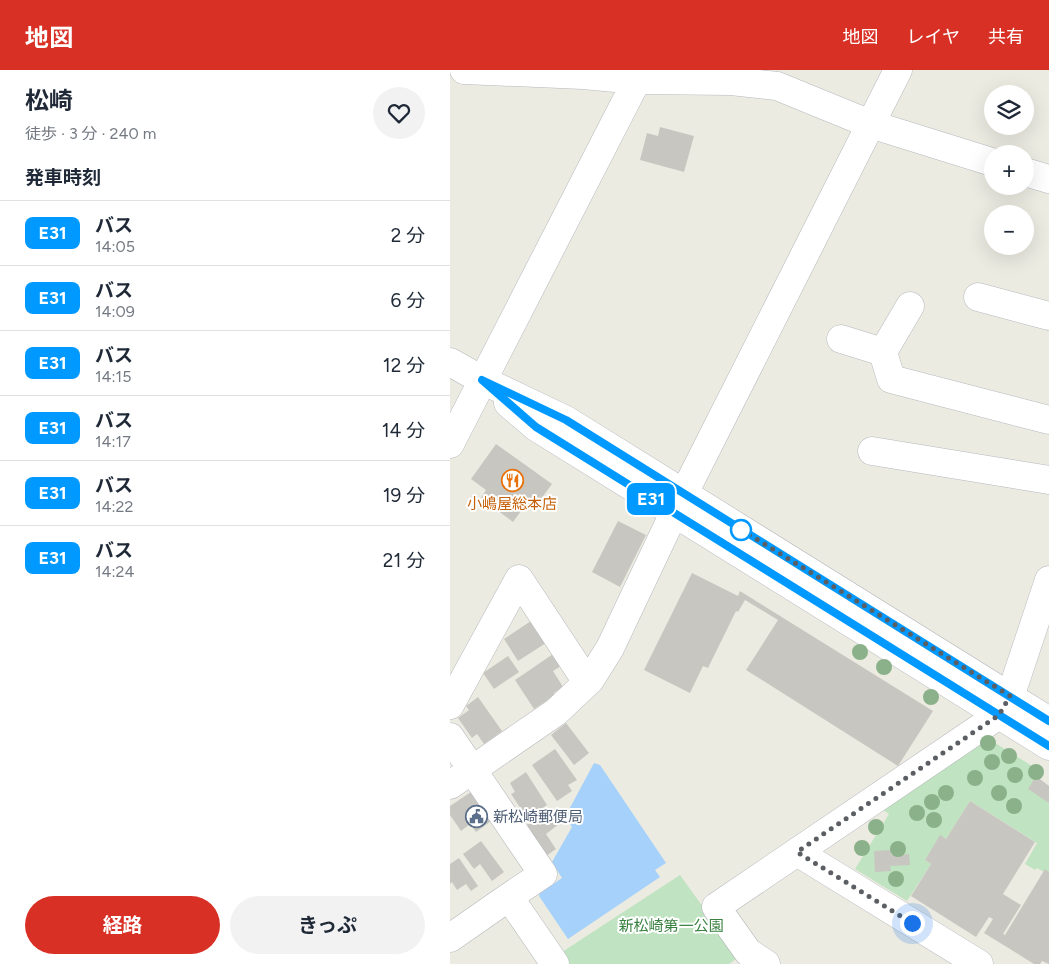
<!DOCTYPE html>
<html lang="ja">
<meta charset="utf-8">
<style>
:root{--surface:#fff;--page:#f2f2f3;--text:#1f2937;--muted:#747a83;--line:#e0e1e3;--accent:#d93025}
body{margin:0;font-family:Figtree,"Noto Sans JP",sans-serif;background:var(--page);color:var(--text);height:100vh;display:flex;flex-direction:column;font-size:19px;white-space:nowrap}
*{box-sizing:border-box;margin:0}
p{font-size:16px;color:var(--muted)}
.icon{flex:none;width:28px;height:28px;fill:none;stroke:currentColor;stroke-width:2;stroke-linecap:round;stroke-linejoin:round}
.map{position:relative;flex:1;overflow:hidden}
.sheet{display:flex;flex-direction:column;background:var(--surface);width:450px}
.sheet>*{flex:none}
.badge{padding:0 10px;border-radius:8px;font-size:18px;line-height:32px}
.fabs{position:absolute;left:534px;top:15px;display:grid;gap:10px}
.fabs a{display:grid;place-items:center;width:50px;height:50px;border-radius:50%;background:var(--surface);box-shadow:0 5px 20px #0002;font-size:25px}
.you{position:absolute;width:25px;height:25px;margin:-12px;border:4px solid #fff;border-radius:50%;background:#1a73e8;box-shadow:0 0 0 8px #1a73e833}
.map>.badge{position:absolute;translate:-50% -50%;box-shadow:0 0 0 2px #fff}
h2{padding:0 25px;font-size:19px;line-height:45px}
.round{display:grid;place-items:center;flex:none;width:52px;height:52px;border-radius:26px;background:var(--page)}
.overview{display:flex;align-items:center;justify-content:space-between;height:85px;padding:0 25px}
h1{font-size:24px;font-weight:700;line-height:38px}
.action{display:flex;gap:10px;margin-top:auto;padding:10px 25px}
.action a{flex:1;height:58px;border-radius:30px;background:var(--accent);color:#fff;font-size:20px;font-weight:700;line-height:58px;text-align:center}
.action a+a{background:var(--page);color:var(--text)}
ul{padding:0;list-style:none}
li{display:flex;align-items:center;gap:15px;height:65px;padding:0 25px;border-top:1px solid var(--line)}
li div{flex:1}
li b{display:block;font-size:19px}
li em{font-style:normal}
li .badge{min-width:55px;font-weight:700;text-align:center}
header{display:flex;align-items:center;gap:30px;box-sizing:border-box;height:70px;padding:0 25px;background:var(--accent);color:#fff}
header strong{font-size:24px}
nav{display:flex;gap:28px;margin-inline-start:auto;font-size:18px}
main{display:flex;flex:1;min-height:0}
.map>svg:first-child{display:block}
.green{fill:#c0e3c1}
.water{fill:#a5d1fa}
.building{fill:#c8c6c0}
.lines{fill:none;stroke-linecap:round;stroke-linejoin:round}
.minor-casing{stroke:#b5b8bc;stroke-width:29}
.minor{stroke:#fff;stroke-width:28}
.tree{fill:#8ab189}
.line-casing{stroke:#fff;stroke-width:11}
.line{stroke:#09f;stroke-width:8}
.walk{stroke:#5b5e62;stroke-width:5;stroke-dasharray:0 9}
.stop-dot{fill:#fff;stroke:#09f;stroke-width:2.5}
.labels{text-anchor:middle;stroke-width:4;stroke-linejoin:round;paint-order:stroke}
.food-label{font-size:15px;fill:#c56008;stroke:#fff}
.service-label{font-size:15px;fill:#4e5e75;stroke:#fff;text-anchor:start}
.park-label{font-size:15px;fill:#3a8240;stroke:#fff}
</style>
<header>
<strong>地図</strong>
<nav><a>地図</a><a>レイヤ</a><a>共有</a></nav>
</header>
<main>
<section class="sheet">
<div class="overview"><div><h1>松崎</h1><p>徒歩 · 3 分 · 240 m</p></div><a class="round"><svg class="icon" aria-label="heart" viewBox="0 0 24 24"><path d="M12 20l-8-8c-3-5 5-10 8-4 3-6 11-1 8 4z"/></svg></a></div>
<h2>発車時刻</h2>
<ul>
<li><span class="badge" style="background:#09f;color:#fff">E31</span><div><b>バス</b><p>14:05</p></div><em>2 分</em></li>
<li><span class="badge" style="background:#09f;color:#fff">E31</span><div><b>バス</b><p>14:09</p></div><em>6 分</em></li>
<li><span class="badge" style="background:#09f;color:#fff">E31</span><div><b>バス</b><p>14:15</p></div><em>12 分</em></li>
<li><span class="badge" style="background:#09f;color:#fff">E31</span><div><b>バス</b><p>14:17</p></div><em>14 分</em></li>
<li><span class="badge" style="background:#09f;color:#fff">E31</span><div><b>バス</b><p>14:22</p></div><em>19 分</em></li>
<li><span class="badge" style="background:#09f;color:#fff">E31</span><div><b>バス</b><p>14:24</p></div><em>21 分</em></li>
</ul>
<div class="action"><a>経路</a><a>きっぷ</a></div>
</section>
<div class="map">
<svg width="599" height="894" viewBox="0 0 599 894">
<rect width="100%" height="100%" fill="#ecebe2"/>
<path class="green" d="M534,666L590,701L579,719L599,732V802L595,800L594,802L587,798L585,800L575,794L587,773L520,731L496,769L490,766L475,790L481,794L457,831L405,799L439,744L433,740Z
M230,805L289,887L279,894H120L112,882Z"/>
<path class="water" d="M144,693L150,695L216,793L205,800L210,807L118,869L89,826L90,823L112,808L102,792L122,757L115,747Z"/>
<path class="building" d="M210,57L244,66L234,102L190,90L197,63L208,66Z
M46,374L102,414L91,429L87,427L80,437L76,434L63,452L31,428L36,420L21,409Z
M168,451L196,465L170,517L142,502Z
M242,503L288,526L290,521L483,641L448,696L296,600L328,550L295,530L288,542L286,541L258,598L253,596L240,623L194,600Z
M81,551L96,573L68,591L54,569Z
M106,582L114,594L103,601L113,617L104,623L105,625L84,639L65,610Z
M58,586L69,602L44,619L33,603Z
M28,627L52,661L34,674L27,664L22,668L8,648L19,640L16,636Z
M116,653L139,683L124,695L101,665Z
M105,679L127,710L118,715L122,721L107,731L82,695Z
M76,702L97,735L77,748L61,724L65,722L60,713Z
M586,706L599,716V733L578,719Z
M24,720L44,749L26,762L20,754L11,761L0,745V736Z
M520,731L585,772L553,824L571,835L553,864L555,865L595,799L599,802V894L592,891L590,894H584L534,863L543,849L539,847L526,867L461,826L481,794L475,790L490,765L496,769Z
M98,740L109,754L96,764L106,779L96,786L74,757Z
M31,771L54,802L42,811L30,794L24,799L13,784Z
M441,780V785L459,784L460,795L440,796L441,801L425,802L424,781Z
M9,788L28,816L21,821L16,814L7,820L2,812L0,814V794Z"/>
<g class="lines">
<defs>
<path id="minor" d="M14,0L133,5L187,10L281,11L327,16L420,54L542,92
M575,102L599,109
M528,227L599,246
M391,269L433,282L441,309L599,350
M433,282L460,236
M0,292L32,310L116,350L599,651
M58,333L86,357L599,676
M0,374L192,0
M422,381L599,410
M0,635L69,509L137,612
M0,667L93,804L59,827
M0,715L106,642L140,610L160,578L224,443L448,0
M347,782L529,894
M0,868L59,827L105,894
M316,894L298,882L266,837L549,645L560,627L599,510"/>
</defs>
<use href="#minor" class="minor-casing"/>
<use href="#minor" class="minor"/>
</g>
<g class="tree">
<circle cx="410" cy="582" r="8"/>
<circle cx="434" cy="597" r="8"/>
<circle cx="481" cy="627" r="8"/>
<circle cx="538" cy="673" r="8"/>
<circle cx="559" cy="686" r="8"/>
<circle cx="542" cy="692" r="8"/>
<circle cx="586" cy="702" r="8"/>
<circle cx="565" cy="705" r="8"/>
<circle cx="525" cy="708" r="8"/>
<circle cx="496" cy="723" r="8"/>
<circle cx="549" cy="723" r="8"/>
<circle cx="482" cy="732" r="8"/>
<circle cx="564" cy="736" r="8"/>
<circle cx="467" cy="743" r="8"/>
<circle cx="484" cy="750" r="8"/>
<circle cx="426" cy="757" r="8"/>
<circle cx="412" cy="778" r="8"/>
<circle cx="448" cy="779" r="8"/>
<circle cx="446" cy="809" r="8"/>
</g>
<g class="lines">
<defs>
<path id="line" d="M599,651L116,350L32,310L86,357L599,676"/>
</defs>
<use href="#line" class="line-casing"/>
<use href="#line" class="line"/>
<path class="walk" d="M291,460L284,455L560,626L549,645L347,782L462,853"/>
</g>
<defs>
<symbol id="restaurant-ring" viewBox="-11 -11 22 22"><circle r="9.5" fill="#fff" stroke="#e8710a" stroke-width="1.5"/><path d="M-5-6h1v4h1v-4h1v4h1v-4h1v5L-1.5 .5V6h-2V.5L-5-1ZM5-6V6H3V1.5H1.5Q1.5-4 5-6Z" fill="#e8710a"/></symbol>
<symbol id="civic-ring" viewBox="-11 -11 22 22"><circle r="9.5" fill="#fff" stroke="#5c6f8a" stroke-width="1.5"/><path d="M-.6-6.5H3V-4.5H.6V-3L4-1V1h2V6H-6V1h2V-1L-.6-3ZM-1.2 2.5V6h2.4V2.5Z" fill="#5c6f8a"/></symbol>
</defs>
<g fill-rule="evenodd">
<use href="#restaurant-ring" x="50" y="398" width="25" height="25"/>
<use href="#civic-ring" x="14" y="734" width="25" height="25"/>
</g>
<circle class="stop-dot" cx="291" cy="460" r="10"/>
<g class="labels">
<g class="food-label">
<text x="62" y="439">小嶋屋総本店</text>
</g>
<g class="service-label">
<text x="43" y="752">新松崎郵便局</text>
</g>
<g class="park-label">
<text x="221" y="861">新松崎第一公園</text>
</g>
</g>
</svg>
<div class="fabs">
<a><svg class="icon" aria-label="layers" viewBox="0 0 24 24"><path d="M12 4l9 5-9 5-9-5zM3 14l9 5 9-5"/></svg></a>
<a>+</a>
<a>−</a>
</div>
<div class="you" style="left:462px;top:853px"></div>
<b class="badge" style="left:201px;top:429px;background:#09f;color:#fff">E31</b>
</div>
</main>
